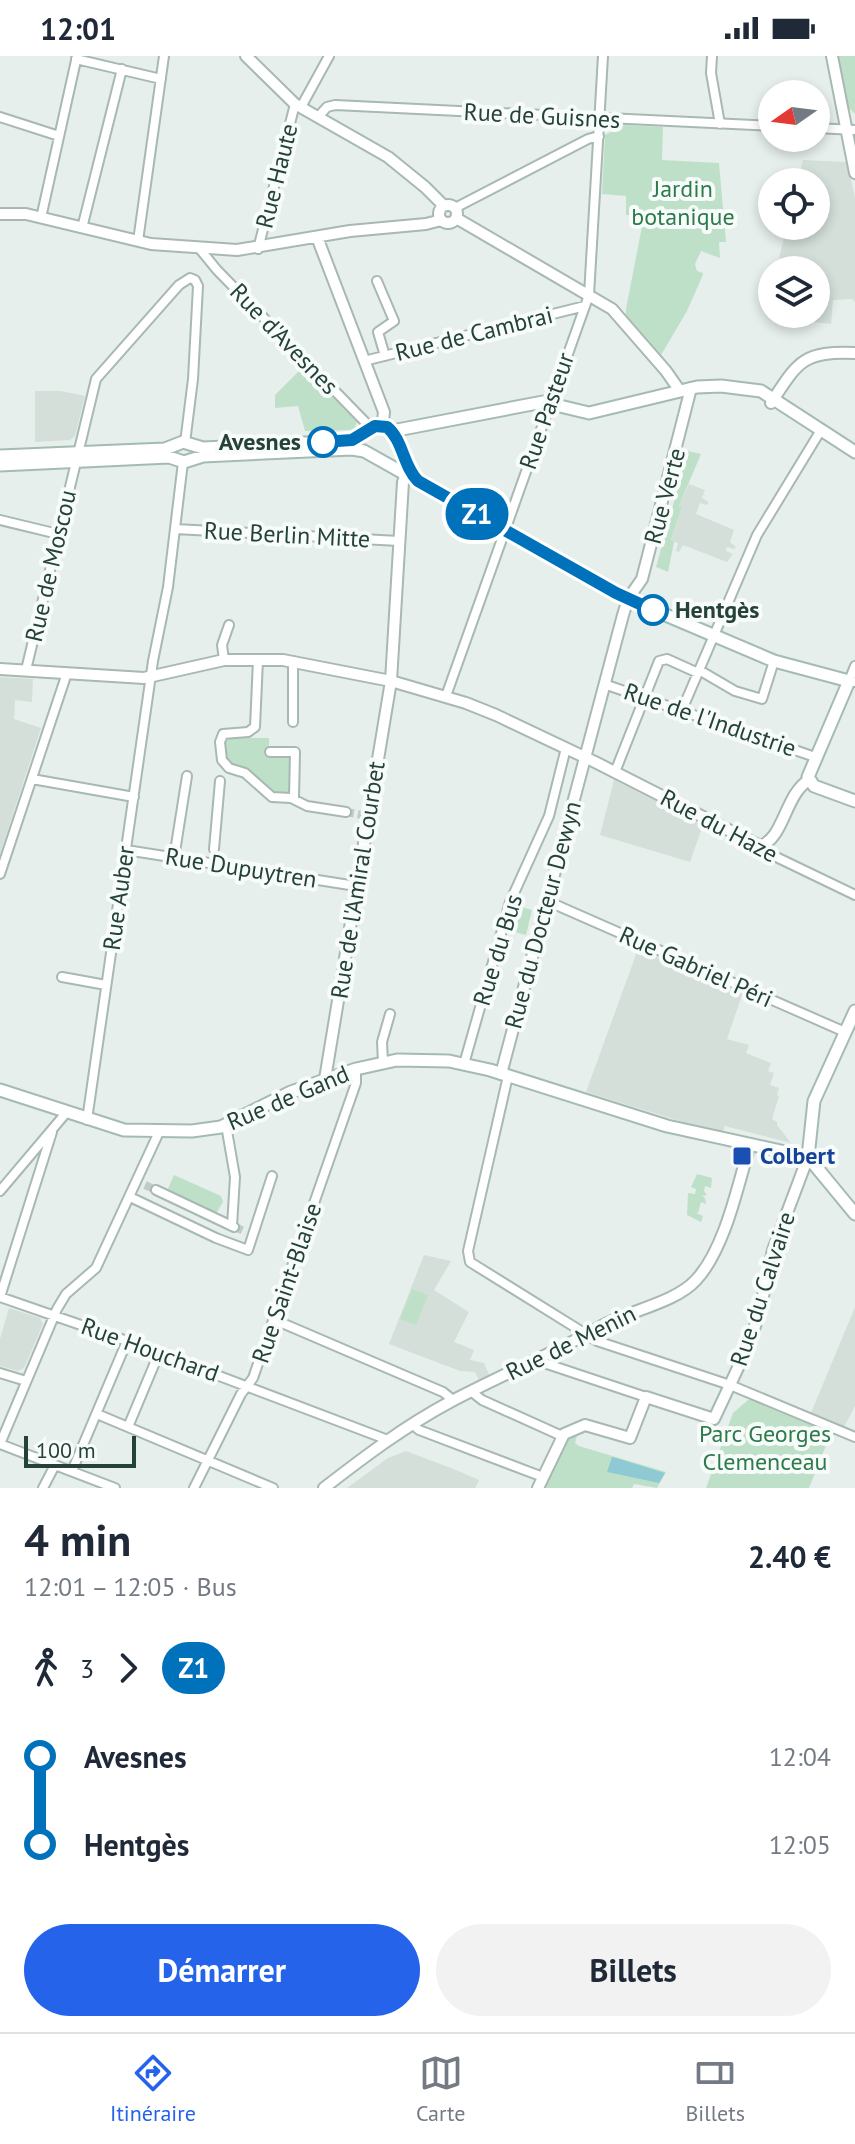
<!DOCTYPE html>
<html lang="fr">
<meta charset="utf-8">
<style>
:root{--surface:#fff;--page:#f2f2f3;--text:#1f2937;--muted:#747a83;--line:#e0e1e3;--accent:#2563eb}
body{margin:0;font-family:"PT Sans",sans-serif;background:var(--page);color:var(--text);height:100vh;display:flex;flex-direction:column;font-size:30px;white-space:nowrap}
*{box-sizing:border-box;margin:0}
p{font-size:26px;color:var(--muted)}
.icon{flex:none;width:44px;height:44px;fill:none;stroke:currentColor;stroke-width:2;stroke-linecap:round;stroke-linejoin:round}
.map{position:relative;height:1432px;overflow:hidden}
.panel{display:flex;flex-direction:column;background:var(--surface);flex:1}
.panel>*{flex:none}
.badge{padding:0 16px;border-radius:26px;font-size:28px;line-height:52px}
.needle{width:52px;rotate:256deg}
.controls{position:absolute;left:758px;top:24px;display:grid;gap:16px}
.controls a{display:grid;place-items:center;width:72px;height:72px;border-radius:50%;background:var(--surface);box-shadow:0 4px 12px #0003;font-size:40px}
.scale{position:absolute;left:24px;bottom:20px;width:112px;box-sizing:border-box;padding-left:8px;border:4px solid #24423a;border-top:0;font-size:22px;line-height:28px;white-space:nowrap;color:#24423a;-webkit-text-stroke:6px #f7fbf9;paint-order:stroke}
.map>.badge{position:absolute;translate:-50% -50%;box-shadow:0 0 0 4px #fff}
.legs{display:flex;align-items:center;gap:12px;height:88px;padding:0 24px;font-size:26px}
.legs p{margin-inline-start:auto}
.overview{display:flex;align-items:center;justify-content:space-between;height:136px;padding:0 24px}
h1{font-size:44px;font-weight:700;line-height:60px}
.button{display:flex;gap:16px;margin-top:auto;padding:16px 24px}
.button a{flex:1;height:92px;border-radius:48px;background:var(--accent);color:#fff;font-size:32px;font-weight:700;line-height:92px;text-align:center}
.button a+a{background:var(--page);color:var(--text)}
ul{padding:0 24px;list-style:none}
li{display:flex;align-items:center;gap:28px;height:88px;font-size:30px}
li i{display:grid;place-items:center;width:12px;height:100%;margin:0 10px;background:currentColor}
li i::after{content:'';width:20px;height:20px;margin:-10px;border:6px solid;border-radius:50%;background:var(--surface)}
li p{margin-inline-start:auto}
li:first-child i{background:linear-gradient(#0000 50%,currentColor 0)}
li:last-child i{background:linear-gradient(currentColor 50%,#0000 0)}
.status{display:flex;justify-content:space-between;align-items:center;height:56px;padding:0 40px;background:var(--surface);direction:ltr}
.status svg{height:22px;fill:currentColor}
.tab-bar{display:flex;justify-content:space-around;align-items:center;height:112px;border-top:2px solid var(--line);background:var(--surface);font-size:22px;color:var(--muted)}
.tab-bar a{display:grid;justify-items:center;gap:4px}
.tab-bar .current{color:var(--accent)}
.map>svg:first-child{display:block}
.built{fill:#d4dfda}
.green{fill:#bfe0c8}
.water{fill:#8ec9d4}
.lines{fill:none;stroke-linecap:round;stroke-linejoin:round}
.minor-tunnel{stroke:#bfccc8;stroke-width:8;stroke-dasharray:8 4;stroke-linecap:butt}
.minor-casing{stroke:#a8b8b2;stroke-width:12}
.tertiary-casing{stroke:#a8b8b2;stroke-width:14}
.secondary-casing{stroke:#a4bbb3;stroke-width:15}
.minor{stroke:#fff;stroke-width:8}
.tertiary{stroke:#fff;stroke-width:10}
.secondary{stroke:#fff;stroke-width:11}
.line-1-casing{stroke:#fff;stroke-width:18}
.line-1{stroke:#0072bc;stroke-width:12}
.stop-1-dot{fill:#fff;stroke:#0072bc;stroke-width:4}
.transit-dot{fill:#1a4fb4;stroke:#f7fbf9;stroke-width:3}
.labels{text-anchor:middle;stroke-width:8;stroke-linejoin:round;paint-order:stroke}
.street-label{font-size:24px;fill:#24423a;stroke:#f7fbf9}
.park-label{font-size:24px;fill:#2d7a4b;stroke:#f7fbf9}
.stop-label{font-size:24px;font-weight:bold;fill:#24423a;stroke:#f7fbf9;text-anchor:end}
.transit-label{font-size:24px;font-weight:bold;fill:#164399;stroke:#f7fbf9;text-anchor:start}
</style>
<div class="status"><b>12:01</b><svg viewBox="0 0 49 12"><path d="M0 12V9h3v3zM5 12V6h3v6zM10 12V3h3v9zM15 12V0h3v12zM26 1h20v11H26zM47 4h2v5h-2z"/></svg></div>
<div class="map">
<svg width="855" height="1432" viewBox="0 0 855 1432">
<rect width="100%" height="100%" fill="#e6efeb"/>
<path class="built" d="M803,104L847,106L855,142V246L852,243L833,244L831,268L802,265L782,258H816V214H776L787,170H816V126H797Z
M35,335H61L85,340L75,380L70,384L35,386Z
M689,428L705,434L702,442L709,446L707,449L700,447L696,458L734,474L730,486L736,491L734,493L727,491L726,495L733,498L727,506L683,489L679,496L676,495L678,487L671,485L682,451L679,450Z
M0,621L33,623L32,646L15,644L14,663L41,672L0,798Z
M614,724L703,769L690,806L600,779Z
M638,893L743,936L727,983L749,989L746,997L771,1007L768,1015L774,1017L770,1029L779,1032L777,1039L779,1040L772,1063L777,1066V1069L791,1087L725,1070L722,1078L586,1036Z
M424,1199L451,1205L434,1234L469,1256L454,1286L474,1294L470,1304L484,1307L490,1321L480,1326L475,1316L460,1315L389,1288Z
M855,1251V1350L844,1371L811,1357Z
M9,1252L40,1262L43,1268L24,1312L18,1315L0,1310V1283Z
M406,1395L456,1414L479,1424L475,1432H347L388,1402Z"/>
<path class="green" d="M837,0H855V58L848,51Z
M624,69L663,71L662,104L719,107L726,186H719L720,202L701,195L695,208L697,215L703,217L702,221L687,255L661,299L626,259V253L644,160L626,159V140L602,138L605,79Z
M303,311L357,366L354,374L305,375L298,350L275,352V339Z
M688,395L701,398L679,450L682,451L671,484L674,486L668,516L656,511Z
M229,682H269V698L292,699V737H273L249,714L232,709L225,704L224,688Z
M514,849L532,854L526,879L507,874Z
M697,1118L712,1122L711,1132L705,1130L704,1135L707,1139L702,1140L705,1142L706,1148L701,1146L698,1157L694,1156L703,1160L701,1166L687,1159L688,1137L695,1138L696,1133L691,1131Z
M174,1119L221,1140L223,1146L215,1159L167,1135Z
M412,1233L428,1239L416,1269L400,1263Z
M748,1344H754L831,1377L809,1432H706L733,1357Z
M578,1376L575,1387L579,1390L666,1416L657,1432L634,1428L632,1432H541L564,1383Z"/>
<path class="water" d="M612,1401L616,1402L665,1417L659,1427L607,1416Z"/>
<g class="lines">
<path class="minor-tunnel" d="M346,756L362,759
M145,1129L156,1134
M235,1171L246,1176"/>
<defs>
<path id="minor" d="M712,0L711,17L720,68
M76,3L161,23
M301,51L329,0
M0,61L59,80
M318,61L327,51L335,49L772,70
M816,72L855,74
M455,152L588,83L599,80
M41,162L77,0
M82,172L122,13
M138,185L164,0
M199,192L217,214L371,372
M258,193L295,48
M377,225L394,265L378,276L385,300
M364,305L585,250
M0,464L58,478
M175,473L399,485
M224,604L222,589L229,569
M258,604L255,671L248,676L223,678L220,686L222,704L229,712L245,717L272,741L291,742L307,750L346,756
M855,610L849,625L855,626
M26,614L96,323L179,229L190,222L195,224L198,230L193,323L185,387
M699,614L735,635L762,643L774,605
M604,628L815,701
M446,640L589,239L603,0
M682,654L757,479L821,374
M293,666V605
M270,696H295L294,742
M615,716L659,605L667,603L698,617
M32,723L134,741
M763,790L772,799L855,839
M214,793L220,725
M126,794L356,830
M174,802L187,720
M0,818L67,617
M547,845L845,976
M62,921L106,929
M383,1006L382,986L390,958
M464,1008L510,846L549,760L566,692
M508,1020L468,1195L470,1206L597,1285L730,1329L855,1381
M87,1064L153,605L168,531L183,406
M226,1069L235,1121L232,1170
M156,1134L234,1171
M0,1135L66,1057
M130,1141L216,1182L248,1194L272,1120
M0,1241L127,1285L388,1384
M0,1241L52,1076
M275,1264L443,1336L453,1344
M541,1303L547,1308L646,1341
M0,1317L26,1325
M472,1336L482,1344L562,1380
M97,1358L273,1432
M413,1369L419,1374L543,1421
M128,1371L159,1297
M0,1388L57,1253L66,1238L96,1212L159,1076
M0,1388L115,1432
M72,1415L127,1285
M43,1432L55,1409
M194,1432L241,1338L253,1322L356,1027V1013"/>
<path id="tertiary" d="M246,0L295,48L388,101L425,131L444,150
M832,0L855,117
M439 158a9 9 0 1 1 18 0a9 9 0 1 1-18 0Z
M0,158H26L151,188L237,194L350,175L426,168L441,164
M456,162L612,253L666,315L680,335
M317,181L384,356L383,365L377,370
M771,347C798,306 802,295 855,297
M0,613L144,622L224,604H283L391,625L466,647L496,659L595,706L760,790C784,783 785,738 809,724
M501,1018L623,559L628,543L642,523L691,332
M325,1023L391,625L403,426L408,413
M324,1432C364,1401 405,1370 450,1346C499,1320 550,1299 598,1272C626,1255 674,1248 696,1224C725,1193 738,1129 750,1088
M538,1432L564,1378L585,1369L630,1382L646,1341L714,1363L750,1286L760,1254L773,1194L808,1101"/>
<path id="secondary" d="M392,375L543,346L589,357L697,331L721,330L761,335L855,396
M0,400L165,393L183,386L203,392L347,385C361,383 368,371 381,369C402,375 401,406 415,422
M0,409L169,401L184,406L203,400L352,393L364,395L628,543L774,605L849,625L808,721L814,730L855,745
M0,1034L124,1074L192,1075L221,1071L291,1036L356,1013L397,1004L449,1005L490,1014L667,1070L808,1101
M808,1101L814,1045L855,955
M808,1101L855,1158"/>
</defs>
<use href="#minor" class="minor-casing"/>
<use href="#tertiary" class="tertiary-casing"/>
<use href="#secondary" class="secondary-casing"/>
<use href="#minor" class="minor"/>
<use href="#tertiary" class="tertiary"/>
<use href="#secondary" class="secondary"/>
</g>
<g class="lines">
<defs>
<path id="line-1" d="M323,386L352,384L375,370L387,371C403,384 403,410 418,425L616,537L653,554"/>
</defs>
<use href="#line-1" class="line-1-casing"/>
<use href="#line-1" class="line-1"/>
</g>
<g class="stop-1-dot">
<circle cx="323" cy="386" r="14"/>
<circle cx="653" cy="554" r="14"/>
</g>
<rect class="transit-dot" x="732" y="1090" width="20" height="20" rx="4"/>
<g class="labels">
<g class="street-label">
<text transform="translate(542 60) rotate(3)" y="8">Rue de Guisnes</text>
<text transform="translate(277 120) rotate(-76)" y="8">Rue Haute</text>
<text transform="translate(474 278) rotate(-14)" y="8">Rue de Cambrai</text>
<text transform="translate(284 283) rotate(46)" y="8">Rue d'Avesnes</text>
<text transform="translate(547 355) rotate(-71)" y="8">Rue Pasteur</text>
<text transform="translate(665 440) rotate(-75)" y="8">Rue Verte</text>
<text transform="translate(287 479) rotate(3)" y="8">Rue Berlin Mitte</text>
<text transform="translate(51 510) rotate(-77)" y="8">Rue de Moscou</text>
<text transform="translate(710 664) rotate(19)" y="8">Rue de l'Industrie</text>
<text transform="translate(719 770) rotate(28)" y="8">Rue du Haze</text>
<text transform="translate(241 812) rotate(9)" y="8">Rue Dupuytren</text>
<text transform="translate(358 824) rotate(-81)" y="8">Rue de l'Amiral Courbet</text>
<text transform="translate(119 842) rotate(-82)" y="8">Rue Auber</text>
<text transform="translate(543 859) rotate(-75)" y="8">Rue du Docteur Dewyn</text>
<text transform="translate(498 894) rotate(-73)" y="8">Rue du Bus</text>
<text transform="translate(696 911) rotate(24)" y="8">Rue Gabriel Péri</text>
<text transform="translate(288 1042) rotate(-23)" y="8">Rue de Gand</text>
<text transform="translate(287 1227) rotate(-71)" y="8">Rue Saint-Blaise</text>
<text transform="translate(763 1233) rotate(-72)" y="8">Rue du Calvaire</text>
<text transform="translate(571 1287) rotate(-26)" y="8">Rue de Menin</text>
<text transform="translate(150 1294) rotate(20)" y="8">Rue Houchard</text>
</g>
<g class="park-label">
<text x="683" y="141">Jardin<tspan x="683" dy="28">botanique</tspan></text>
<text x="765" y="1386">Parc Georges<tspan x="765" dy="28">Clemenceau</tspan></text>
</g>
<g class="stop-label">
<text x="301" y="394">Avesnes</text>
<text x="675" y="562" text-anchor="start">Hentgès</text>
</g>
<g class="transit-label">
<text x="760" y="1108">Colbert</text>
</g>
</g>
</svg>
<div class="controls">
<a><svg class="needle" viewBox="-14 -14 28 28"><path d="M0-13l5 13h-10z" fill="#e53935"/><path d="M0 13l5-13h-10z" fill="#747a83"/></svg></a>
<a><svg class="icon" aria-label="locate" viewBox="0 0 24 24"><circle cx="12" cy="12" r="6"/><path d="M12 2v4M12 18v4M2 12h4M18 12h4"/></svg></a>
<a><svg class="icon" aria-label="layers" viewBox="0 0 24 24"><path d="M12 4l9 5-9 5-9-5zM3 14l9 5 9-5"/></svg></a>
</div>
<div class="scale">100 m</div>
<b class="badge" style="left:477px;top:458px;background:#0072bc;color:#fff">Z1</b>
</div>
<section class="panel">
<div class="overview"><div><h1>4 min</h1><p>12:01 – 12:05 · Bus</p></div><b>2.40 €</b></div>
<div class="legs"><svg class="icon" aria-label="walk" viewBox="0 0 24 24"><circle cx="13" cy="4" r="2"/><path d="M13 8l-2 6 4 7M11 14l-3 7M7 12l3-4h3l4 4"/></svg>3<svg class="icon" aria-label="forward" viewBox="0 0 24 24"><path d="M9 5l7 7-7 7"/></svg><b class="badge" style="background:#0072bc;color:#fff">Z1</b></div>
<ul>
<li><i style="color:#0072bc"></i><b>Avesnes</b><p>12:04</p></li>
<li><i style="color:#0072bc"></i><b>Hentgès</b><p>12:05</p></li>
</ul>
<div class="button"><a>Démarrer</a><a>Billets</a></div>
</section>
<nav class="tab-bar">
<a class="current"><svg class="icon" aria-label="directions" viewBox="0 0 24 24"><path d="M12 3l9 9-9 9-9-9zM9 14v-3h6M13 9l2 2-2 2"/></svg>Itinéraire</a>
<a><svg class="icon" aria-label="map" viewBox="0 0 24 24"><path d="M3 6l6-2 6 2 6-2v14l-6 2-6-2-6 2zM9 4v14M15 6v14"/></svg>Carte</a>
<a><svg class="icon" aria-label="tickets" viewBox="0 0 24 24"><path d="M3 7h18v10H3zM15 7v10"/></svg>Billets</a>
</nav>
